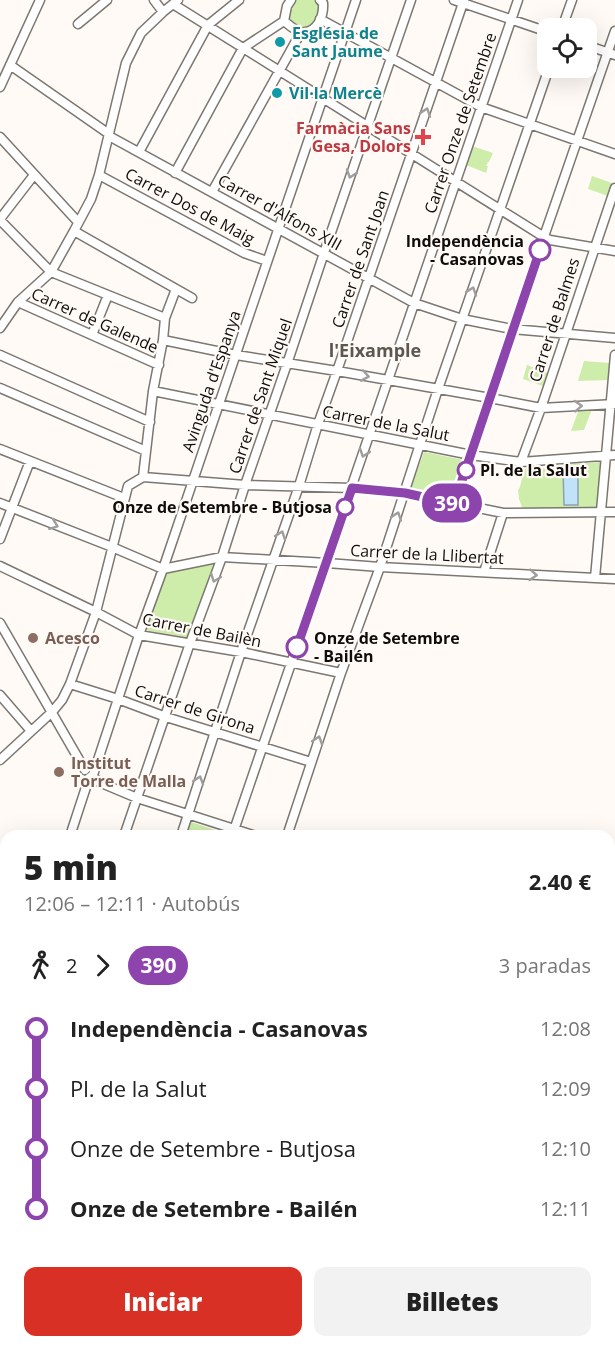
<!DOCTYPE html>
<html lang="es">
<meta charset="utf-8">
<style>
:root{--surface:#fff;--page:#f2f2f2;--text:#222;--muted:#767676;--accent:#d93025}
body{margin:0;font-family:"Open Sans",sans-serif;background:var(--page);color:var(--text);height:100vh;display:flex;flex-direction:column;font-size:22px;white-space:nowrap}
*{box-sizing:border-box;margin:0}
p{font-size:20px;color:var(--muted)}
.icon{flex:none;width:33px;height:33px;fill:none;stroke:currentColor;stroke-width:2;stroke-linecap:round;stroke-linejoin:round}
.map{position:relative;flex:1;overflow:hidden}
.details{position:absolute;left:0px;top:830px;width:615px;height:518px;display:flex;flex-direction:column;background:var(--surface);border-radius:18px 18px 0 0;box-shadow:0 6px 24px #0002}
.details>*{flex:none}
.badge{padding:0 12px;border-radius:20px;font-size:21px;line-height:39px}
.controls{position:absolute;left:537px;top:18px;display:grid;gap:12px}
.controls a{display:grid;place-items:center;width:60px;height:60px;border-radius:12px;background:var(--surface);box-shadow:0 6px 24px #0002;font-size:30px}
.map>.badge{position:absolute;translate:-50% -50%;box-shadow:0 0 0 3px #fff}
.legs{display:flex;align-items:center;gap:9px;height:66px;padding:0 24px;font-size:20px}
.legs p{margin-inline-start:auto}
.head{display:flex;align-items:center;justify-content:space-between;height:102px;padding:0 24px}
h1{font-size:33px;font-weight:800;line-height:45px}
.cta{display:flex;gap:12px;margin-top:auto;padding:12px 24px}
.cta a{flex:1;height:69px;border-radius:12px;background:var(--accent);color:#fff;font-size:24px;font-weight:800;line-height:69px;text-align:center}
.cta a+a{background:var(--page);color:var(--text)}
ul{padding:0 24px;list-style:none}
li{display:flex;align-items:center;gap:21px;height:60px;font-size:22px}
li i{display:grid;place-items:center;width:9px;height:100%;margin:0 8px;background:currentColor}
li i::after{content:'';width:15px;height:15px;margin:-8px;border:4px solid;border-radius:50%;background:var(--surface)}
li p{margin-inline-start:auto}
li:first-child i{background:linear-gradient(#0000 50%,currentColor 0)}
li:last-child i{background:linear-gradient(currentColor 50%,#0000 0)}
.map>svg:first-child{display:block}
.green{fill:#ceedab}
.water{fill:#c1e2f8;stroke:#8ca2b1;stroke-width:1.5}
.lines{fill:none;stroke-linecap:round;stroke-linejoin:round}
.minor-casing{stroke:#7c7771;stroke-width:11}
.minor{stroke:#fff;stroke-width:8}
.oneway{stroke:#9f9e9d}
.line-1-casing{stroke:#fff;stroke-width:14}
.line-1{stroke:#8e44ad;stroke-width:9}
.culture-dot{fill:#0f9aa8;stroke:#fffaf5;stroke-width:2}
.health-dot{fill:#e0444e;stroke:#fffaf5;stroke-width:2}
.stop-1-dot{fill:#fff;stroke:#8e44ad;stroke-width:3}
.education-dot{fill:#8d6e63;stroke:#fffaf5;stroke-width:2}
.labels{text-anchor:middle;stroke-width:4.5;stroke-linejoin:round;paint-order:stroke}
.culture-label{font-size:16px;font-weight:bold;fill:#0d838f;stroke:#fffaf5;text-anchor:start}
.street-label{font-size:16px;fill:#0f0d0b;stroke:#fffaf5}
.health-label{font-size:16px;font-weight:bold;fill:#be3a42;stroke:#fffaf5;text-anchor:end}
.stop-label{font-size:16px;font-weight:bold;fill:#0f0d0b;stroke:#fffaf5;text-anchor:end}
.education-label{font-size:16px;font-weight:bold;fill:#785e54;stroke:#fffaf5;text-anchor:start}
.neighbourhood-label{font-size:18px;font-weight:bold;fill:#5b5751;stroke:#fffaf5}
</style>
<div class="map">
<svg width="615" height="1346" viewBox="0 0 615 1346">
<rect width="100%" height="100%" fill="#fffaf5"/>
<path class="green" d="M294,0H320V19L301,32L284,21Z
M472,146L493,153L489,162H488L486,166H488L486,173L466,165Z
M592,176L612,183L608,196L588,189Z
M584,361L610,363L609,380L578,381Z
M527,365L548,373L543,386L523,379Z
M579,409H592L584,430L571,431Z
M424,452L464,460L450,499L411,488Z
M600,462L601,463L597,506L596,508L523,510L519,499L518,490L520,487L524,469L558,468L559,465Z
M217,561L190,639L145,630L165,571Z
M191,822L227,834L226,835H186Z
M0,1086L6,1088V1210H0Z"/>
<path class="water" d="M563,470H578V505H564Z"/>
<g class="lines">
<defs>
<path id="minor" d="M154,0L163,12
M291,0L287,6L284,21C289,25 295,31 301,32C317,34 324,16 323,3L320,0
M454,0L548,32
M173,4L544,237L550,240L615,251
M320,19L481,107L615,154
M78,24L107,0
M562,28L572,0
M586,45L615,55
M10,65L109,134
M0,87L40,0
M109,136L414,303L462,319L512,329L615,338
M0,137L78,222
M139,152L208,25L239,0
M175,173L243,48L284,21
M99,175L244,253L267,261
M212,192L301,32
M0,219L34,175
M0,220L51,272L165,318
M74,231L192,298
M18,302L159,365
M0,328L18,302L51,272L74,231L91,199L99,175L126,63L141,33L163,12L178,0
M92,335L108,295
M163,340L236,355L337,371L490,398L541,408L615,404
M0,355L150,422
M0,388L146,451
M153,391L471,455L521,462L615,455
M0,449L124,498
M521,462L541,408L615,188
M143,477L153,391L163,340L165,318L176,289
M0,503L112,547L163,569L222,557L327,563L380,567L615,579
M454,503L512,329L615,31
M0,539L30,461
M0,566L96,612L139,635L241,652L341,673
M484,572L503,513
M595,578L615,355
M0,623L85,770
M70,684L118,699L166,717L311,762
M0,695L31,731
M0,760L52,712L62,700L70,684L96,612L128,486L143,477L245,485L352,488L405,493L503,513L615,512
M92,776L99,782L137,798L256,836
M89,778L93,775L139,635L163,569L356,0
M70,836L89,778
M124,836L189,646L222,557L245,485L287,364L325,250L411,0
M181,836L241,652L299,486L318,424L337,371L464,0
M232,836L518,0
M287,836L341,673L380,567L438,389L549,68
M0,897L6,898
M0,1040L6,1028
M0,1078L6,1080
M417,1341L424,1346
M8,1346L12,1341"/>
</defs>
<use href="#minor" class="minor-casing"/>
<use href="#minor" class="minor"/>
</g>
<defs><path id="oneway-chevron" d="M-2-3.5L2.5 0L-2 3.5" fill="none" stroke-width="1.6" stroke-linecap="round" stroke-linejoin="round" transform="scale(1.5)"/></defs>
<g class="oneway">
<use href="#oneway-chevron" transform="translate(426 112) rotate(-71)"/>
<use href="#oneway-chevron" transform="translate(351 174) rotate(109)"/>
<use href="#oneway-chevron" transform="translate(472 291) rotate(-71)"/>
<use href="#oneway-chevron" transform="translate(365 376) rotate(10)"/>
<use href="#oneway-chevron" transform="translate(578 406) rotate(-3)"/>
<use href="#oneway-chevron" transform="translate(364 453) rotate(109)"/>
<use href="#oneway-chevron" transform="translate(397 516) rotate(-71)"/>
<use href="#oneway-chevron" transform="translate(54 525) rotate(21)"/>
<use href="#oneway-chevron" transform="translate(281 535) rotate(-71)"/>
<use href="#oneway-chevron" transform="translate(533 575) rotate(4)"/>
<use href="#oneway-chevron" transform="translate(215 578) rotate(110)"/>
<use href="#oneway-chevron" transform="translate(318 740) rotate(-72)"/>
<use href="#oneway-chevron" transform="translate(199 780) rotate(-72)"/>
</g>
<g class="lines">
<defs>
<path id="line-1" d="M297,647L352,488L405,493L454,504L540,250"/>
</defs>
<use href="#line-1" class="line-1-casing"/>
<use href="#line-1" class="line-1"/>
</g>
<g class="culture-dot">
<circle cx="280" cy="42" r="6"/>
<circle cx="277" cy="93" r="6"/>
</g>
<path class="health-dot" d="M420 128h6v6h6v6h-6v6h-6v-6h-6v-6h6z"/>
<g class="stop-1-dot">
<circle cx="540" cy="250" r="10"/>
<circle cx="466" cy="470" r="8"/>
<circle cx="345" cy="507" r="8"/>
<circle cx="297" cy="647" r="10"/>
</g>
<g class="education-dot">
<circle cx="33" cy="638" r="6"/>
<circle cx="59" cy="772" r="6"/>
</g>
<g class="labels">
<g class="culture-label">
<text x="292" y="39">Església de<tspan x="292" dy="18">Sant Jaume</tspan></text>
<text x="289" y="99">Vil·la Mercè</text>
</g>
<g class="street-label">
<text transform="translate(460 123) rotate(-71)" y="6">Carrer Onze de Setembre</text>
<text transform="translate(190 206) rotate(28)" y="6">Carrer Dos de Maig</text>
<text transform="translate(280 212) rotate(29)" y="6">Carrer d'Alfons XIII</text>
<text transform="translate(360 259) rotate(-71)" y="6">Carrer de Sant Joan</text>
<text transform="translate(95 320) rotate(24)" y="6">Carrer de Galende</text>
<text transform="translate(554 320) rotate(-72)" y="6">Carrer de Balmes</text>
<text transform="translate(211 381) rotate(-71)" y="6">Avinguda d'Espanya</text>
<text transform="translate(260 396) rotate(-71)" y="6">Carrer de Sant Miquel</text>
<text transform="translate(386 423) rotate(11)" y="6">Carrer de la Salut</text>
<text transform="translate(427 554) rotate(3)" y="6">Carrer de la Llibertat</text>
<text transform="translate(202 630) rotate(11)" y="6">Carrer de Bailèn</text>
<text transform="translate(195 709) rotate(18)" y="6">Carrer de Girona</text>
</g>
<g class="health-label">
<text x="411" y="134">Farmàcia Sans<tspan x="411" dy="18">Gesa, Dolors</tspan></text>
</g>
<g class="stop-label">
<text x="524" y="247">Independència<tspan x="524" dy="18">- Casanovas</tspan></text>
<text x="480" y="476" text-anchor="start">Pl. de la Salut</text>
<text x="332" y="513">Onze de Setembre - Butjosa</text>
<text x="314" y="644" text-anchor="start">Onze de Setembre<tspan x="314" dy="18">- Bailén</tspan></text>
</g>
<g class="education-label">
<text x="45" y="644">Acesco</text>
<text x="71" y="769">Institut<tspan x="71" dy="18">Torre de Malla</tspan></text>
</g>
<g class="neighbourhood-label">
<text x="375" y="357">l'Eixample</text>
</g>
</g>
</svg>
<div class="controls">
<a><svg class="icon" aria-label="locate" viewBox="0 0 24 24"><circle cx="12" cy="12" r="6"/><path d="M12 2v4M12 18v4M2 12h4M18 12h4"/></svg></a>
</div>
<b class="badge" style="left:452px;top:503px;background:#8e44ad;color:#fff">390</b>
<section class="details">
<div class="head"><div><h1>5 min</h1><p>12:06 – 12:11 · Autobús</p></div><b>2.40 €</b></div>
<div class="legs"><svg class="icon" aria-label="walk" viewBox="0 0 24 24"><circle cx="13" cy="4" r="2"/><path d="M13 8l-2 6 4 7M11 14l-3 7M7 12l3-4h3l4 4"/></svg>2<svg class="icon" aria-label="forward" viewBox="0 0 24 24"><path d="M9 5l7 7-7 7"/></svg><b class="badge" style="background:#8e44ad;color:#fff">390</b><p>3 paradas</p></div>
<ul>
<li><i style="color:#8e44ad"></i><b>Independència - Casanovas</b><p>12:08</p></li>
<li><i style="color:#8e44ad"></i><span>Pl. de la Salut</span><p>12:09</p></li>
<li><i style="color:#8e44ad"></i><span>Onze de Setembre - Butjosa</span><p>12:10</p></li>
<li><i style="color:#8e44ad"></i><b>Onze de Setembre - Bailén</b><p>12:11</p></li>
</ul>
<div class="cta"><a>Iniciar</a><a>Billetes</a></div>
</section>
</div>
